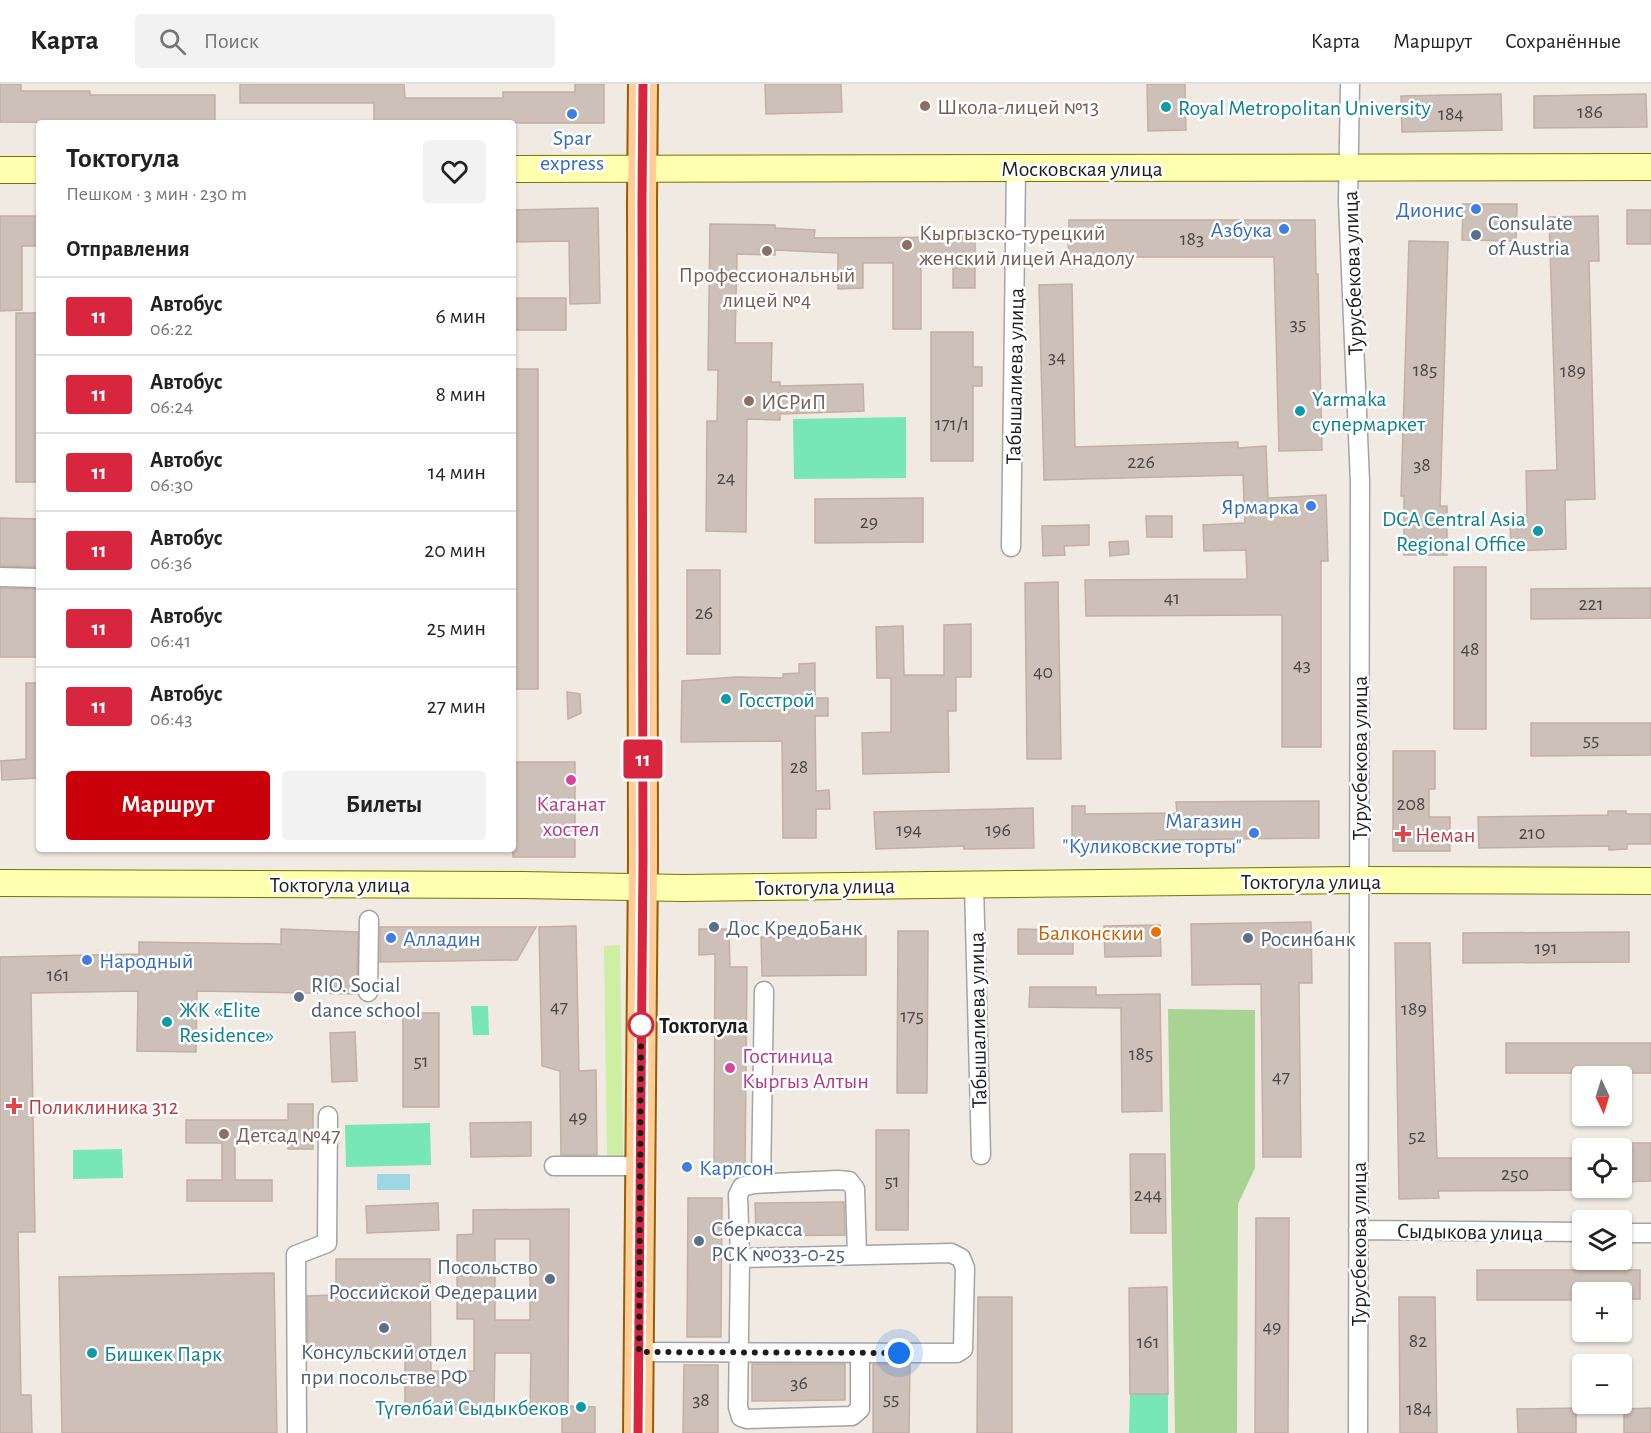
<!DOCTYPE html>
<html lang="ru">
<meta charset="utf-8">
<style>
:root{--surface:#fff;--page:#f2f2f2;--text:#222;--muted:#767676;--line:#e0e0e0;--accent:#ca000a}
body{margin:0;font-family:"Alegreya Sans",sans-serif;background:var(--page);color:var(--text);height:100vh;display:flex;flex-direction:column;font-size:22px;white-space:nowrap}
*{box-sizing:border-box;margin:0}
p{font-size:20px;color:var(--muted)}
.icon{flex:none;width:33px;height:33px;fill:none;stroke:currentColor;stroke-width:2;stroke-linecap:round;stroke-linejoin:round}
.map{position:relative;flex:1;overflow:hidden}
.details{position:absolute;left:36px;top:36px;width:480px;height:732px;display:flex;flex-direction:column;background:var(--surface);border-radius:6px;box-shadow:0 2px 4px #0004}
.details>*{flex:none}
.badge{padding:0 12px;border-radius:4px;font-size:21px;line-height:39px}
.needle{width:39px;rotate:176deg}
.tools{position:absolute;left:1572px;top:982px;display:grid;gap:12px}
.tools a{display:grid;place-items:center;width:60px;height:60px;border-radius:6px;background:var(--surface);box-shadow:0 2px 4px #0004;font-size:30px}
.you{position:absolute;width:30px;height:30px;margin:-15px;border:4px solid #fff;border-radius:50%;background:#1a73e8;box-shadow:0 0 0 9px #1a73e833}
.map>.badge{position:absolute;translate:-50% -50%;box-shadow:0 0 0 3px #fff}
h2{padding:0 30px;font-size:22px;line-height:54px}
.round{display:grid;place-items:center;flex:none;width:63px;height:63px;border-radius:6px;background:var(--page)}
.summary{display:flex;align-items:center;justify-content:space-between;height:102px;padding:0 30px}
h1{font-size:28px;font-weight:600;line-height:45px}
.cta{display:flex;gap:12px;margin-top:auto;padding:12px 30px}
.cta a{flex:1;height:69px;border-radius:6px;background:var(--accent);color:#fff;font-size:24px;font-weight:600;line-height:69px;text-align:center}
.cta a+a{background:var(--page);color:var(--text)}
ul{padding:0;list-style:none}
li{display:flex;align-items:center;gap:18px;height:78px;padding:0 30px;border-top:2px solid var(--line)}
li div{flex:1}
li b{display:block;font-size:22px}
li em{font-style:normal}
li .badge{min-width:66px;font-weight:700;text-align:center}
header{display:flex;align-items:center;gap:36px;box-sizing:border-box;height:84px;padding:0 30px;background:var(--surface);border-bottom:2px solid var(--line)}
header strong{font-size:28px}
nav{display:flex;gap:33px;margin-inline-start:auto;font-size:21px}
.search{width:420px;height:54px;background:var(--page);display:flex;align-items:center;gap:15px;box-sizing:border-box;padding:0 21px;border-radius:6px;color:var(--muted);font-size:22px}
.map>svg:first-child{display:block}
.grass{fill:#ccefa2}
.forest{fill:#a9d392}
.pitch{fill:#77e7b6}
.water{fill:#9ed6e2}
.building{fill:#ccc0b8;stroke:#c3afa3;stroke-width:1.5;fill-rule:evenodd}
.lines{fill:none;stroke-linecap:round;stroke-linejoin:round}
.street-casing{stroke:#a4a4a4;stroke-width:21}
.secondary-casing{stroke:#717800;stroke-width:28}
.primary-casing{stroke:#965d00;stroke-width:32}
.street{stroke:#fff;stroke-width:18}
.secondary{stroke:#ffffb0;stroke-width:26}
.primary{stroke:#ffcd97;stroke-width:28}
.line-casing{stroke:#fff;stroke-width:14}
.line{stroke:#d7263d;stroke-width:9}
.walk{stroke:#1d1d1d;stroke-width:6;stroke-dasharray:0 10.8}
.education-dot{fill:#8d6e63;stroke:#fff;stroke-width:2}
.culture-dot{fill:#0f9aa8;stroke:#fff;stroke-width:2}
.shop-dot{fill:#3f7fe0;stroke:#fff;stroke-width:2}
.service-dot{fill:#5c6f8a;stroke:#fff;stroke-width:2}
.hotel-dot{fill:#d1479c;stroke:#fff;stroke-width:2}
.health-dot{fill:#e0444e;stroke:#fff;stroke-width:2}
.food-dot{fill:#e8710a;stroke:#fff;stroke-width:2}
.stop-dot{fill:#fff;stroke:#d7263d;stroke-width:3}
.labels{text-anchor:middle;stroke-width:5;stroke-linejoin:round;paint-order:stroke}
.number-label{font-size:20px;fill:#494644}
.education-label{font-size:22px;fill:#785e54;stroke:#fff;text-anchor:start}
.culture-label{font-size:22px;fill:#0d838f;stroke:#fff;text-anchor:start}
.shop-label{font-size:22px;fill:#366cbe;stroke:#fff;text-anchor:end}
.street-label{font-size:22px;fill:#1d1d1d;stroke:#fff}
.service-label{font-size:22px;fill:#4e5e75;stroke:#fff;text-anchor:start}
.hotel-label{font-size:22px;fill:#b23c85;stroke:#fff}
.health-label{font-size:22px;fill:#be3a42;stroke:#fff;text-anchor:start}
.food-label{font-size:22px;fill:#c56008;stroke:#fff;text-anchor:end}
.stop-label{font-size:22px;font-weight:bold;fill:#1d1d1d;stroke:#fff;text-anchor:start}
</style>
<header>
<strong>Карта</strong>
<div class="search"><svg class="icon" aria-label="search" viewBox="0 0 24 24"><circle cx="10" cy="10" r="6"/><path d="M15 15l6 6"/></svg>Поиск</div>
<nav><a>Карта</a><a>Маршрут</a><a>Сохранённые</a></nav>
</header>
<div class="map">
<svg width="1651" height="1349" viewBox="0 0 1651 1349">
<rect width="100%" height="100%" fill="#f0eae2"/>
<path class="grass" d="M620,861L623,1072H607L604,862Z"/>
<path class="forest" d="M1168,925L1255,926V1084L1238,1120L1237,1349H1175Z"/>
<path class="pitch" d="M906,333V394L794,395L793,335Z
M471,922H488L489,951H473Z
M430,1039L431,1081L346,1083L345,1041Z
M122,1065L123,1094L73,1095V1066Z
M1130,1310H1168V1349H1129Z"/>
<path class="water" d="M377,1090H410V1106H377Z"/>
<path class="building" d="M0,0H21V7H90V11H215V39L0,38Z
M240,0H404L405,14H503V8H575V0H604V39H374V19H240Z
M765,0H841L842,28L766,30Z
M1147,0H1185L1186,46L1148,47Z
M1501,10L1502,46L1402,48L1401,12Z
M1646,10L1647,43L1534,44V12Z
M1463,120H1517L1516,157L1462,156Z
M598,124L600,219L570,220L569,157L513,158V126Z
M1627,126H1651V160H1627Z
M0,132H39V162H22V226L0,227Z
M1598,132L1599,177H1589L1595,415L1565,416L1566,465L1511,467L1510,432L1527,431L1526,387L1557,386L1549,133Z
M1069,136H1315L1316,190H1318L1322,366L1279,367L1274,173H1068Z
M710,140L775,141V144L815,146L814,154L975,153V204H953V180H921V245H893V179H863V204L838,205V169L775,166V171L737,170L735,259H772L771,298H780V302L863,300L864,327L780,330V336L747,335L746,448L706,447L707,337H717L718,286H708Z
M1409,157L1448,158L1440,422H1447V471H1404V412H1401Z
M1072,200L1075,363L1238,358V364L1266,362L1268,414L1326,411L1328,477H1321V663H1282V531L1086,532L1085,496L1247,495L1246,466L1204,467L1203,441L1245,439L1243,391L1044,396L1039,201Z
M513,214H566V246H513Z
M16,229H39V398H16Z
M931,248H973V283H982V302H973V377H931Z
M513,285H538V605H513Z
M923,414V458L815,459V415Z
M1146,432H1172V453H1147Z
M0,434L39,435V483L0,482Z
M1089,441V461L1064,462L1065,471L1043,472L1042,442Z
M1128,457L1129,470L1110,472L1109,458Z
M1454,483H1486V645H1454Z
M687,486H720V570H687Z
M1058,498L1061,675H1027L1025,499Z
M0,504L39,505V573H0Z
M1651,504V534L1531,535V505Z
M971,540V593H956V627H948L949,688L863,690L862,649L891,648V594H877L876,543L903,542L904,591H944V541Z
M815,579V614H828V632H815L816,707L829,706L830,725H816V754H783L782,657L681,658L682,597L736,593L783,594V590L799,589V580Z
M26,599H39V694L2,696L1,677L26,675Z
M567,608L580,610L581,629L568,635Z
M1531,639H1651V671L1531,672Z
M1393,667H1435V705H1429V733H1450V767H1393Z
M513,678H575V773H513Z
M1319,717V754L1154,756V760H1072V722H1085V730L1177,729L1176,718Z
M1033,724L1034,764L964,765V762L876,765L874,728Z
M1608,727H1626V730H1651V760H1627V765L1609,766V762L1479,764L1478,733L1608,731Z
M1311,838L1312,899H1299L1301,1073H1263L1261,900L1192,901L1191,840Z
M1160,841L1161,872L1105,873L1104,842Z
M576,842L579,987L596,986L597,1071H561L560,987L542,982L539,843Z
M380,843H536L517,876L380,878Z
M281,845L358,848L357,910L197,907L196,968L137,967L138,907L31,909L35,1148H18L21,1311H31L32,1349H0V873L139,870V858L281,860Z
M699,845H729L730,883H747L745,1086H714L715,870L699,871Z
M1018,845L1073,846V870H1018Z
M898,847H928L927,1009H897Z
M1629,848V878L1463,879V849Z
M866,852V891L762,892L761,853Z
M1395,859H1430L1437,1074H1582V1106L1438,1107L1439,1114L1399,1115Z
M1030,903H1096V911L1160,910L1162,1027L1122,1028L1121,924L1029,923Z
M403,929H439V1023H403Z
M355,948L357,997L332,998L330,949Z
M1506,959H1651V989H1506Z
M288,1020H313V1065H288V1059H235V1096H272V1117H187V1096H222V1059H186V1036H288Z
M531,1038V1072L471,1073L470,1039Z
M876,1046H909L908,1146H876Z
M1624,1059H1651V1097L1624,1098Z
M1130,1070H1165L1166,1149H1131Z
M688,1114H722L721,1253H687Z
M844,1118L845,1151L756,1152L755,1119Z
M438,1119L439,1146L367,1149L366,1122Z
M569,1125L568,1322L595,1323V1349H562V1322H530L531,1269H495L494,1326H405V1268H321V1274H308L307,1212L336,1211V1175H430L431,1287H474V1235H457V1151L473,1150V1126ZM495,1155H530V1236H495Z
M1256,1134H1289L1288,1349H1255Z
M1477,1186H1640V1215H1622V1209H1582V1216H1477Z
M274,1189L277,1349H62L59,1193Z
M1167,1203L1168,1310H1130L1129,1204Z
M978,1213H1012V1349H977Z
M1399,1213H1435L1437,1349H1400Z
M752,1280H845V1316L752,1317Z
M873,1280H910L909,1349H873Z
M684,1281H718V1349H683Z
M1576,1324V1349H1518L1517,1325Z
M1651,1324V1349H1624V1325Z"/>
<g class="lines">
<defs>
<path id="street" d="M1350,0L1348,118L1360,398L1358,1349
M1011,463L1016,85
M0,493L39,494
M974,801L981,1071
M368,908L369,836
M554,1082H640
M761,1099L764,907
M1358,1146L1582,1148
M1622,1149H1651
M740,1174L738,1323L741,1333L747,1335L852,1332L860,1325V1269
M639,1268L957,1269L963,1265L965,1184L961,1174L951,1169L740,1174L738,1111L742,1103L753,1100L838,1096L849,1097L855,1105L857,1171
M297,1349L296,1171L327,1159L328,1032"/>
<path id="secondary" d="M513,85L1651,83
M0,86H39
M0,799L523,801L683,804L1359,796L1651,797"/>
<path id="primary" d="M638,1349L643,777L642,117L643,0"/>
</defs>
<use href="#street" class="street-casing"/>
<use href="#secondary" class="secondary-casing"/>
<use href="#primary" class="primary-casing"/>
<use href="#street" class="street"/>
<use href="#secondary" class="secondary"/>
<use href="#primary" class="primary"/>
</g>
<g class="lines">
<defs>
<path id="line" d="M638,1349L643,777L642,117L643,0"/>
</defs>
<use href="#line" class="line-casing"/>
<use href="#line" class="line"/>
<path class="walk" d="M641,941L639,1268L899,1269"/>
</g>
<g class="education-dot">
<circle cx="925" cy="22" r="6"/>
<circle cx="907" cy="161" r="6"/>
<circle cx="767" cy="167" r="6"/>
<circle cx="749" cy="317" r="6"/>
<circle cx="224" cy="1050" r="6"/>
</g>
<g class="culture-dot">
<circle cx="1166" cy="23" r="6"/>
<circle cx="1300" cy="327" r="6"/>
<circle cx="1538" cy="447" r="6"/>
<circle cx="726" cy="615" r="6"/>
<circle cx="167" cy="938" r="6"/>
<circle cx="92" cy="1269" r="6"/>
<circle cx="581" cy="1323" r="6"/>
</g>
<g class="shop-dot">
<circle cx="572" cy="30" r="6"/>
<circle cx="1476" cy="125" r="6"/>
<circle cx="1284" cy="145" r="6"/>
<circle cx="1311" cy="422" r="6"/>
<circle cx="1254" cy="749" r="6"/>
<circle cx="391" cy="854" r="6"/>
<circle cx="87" cy="876" r="6"/>
<circle cx="687" cy="1083" r="6"/>
</g>
<g class="service-dot">
<circle cx="1476" cy="151" r="6"/>
<circle cx="714" cy="843" r="6"/>
<circle cx="1248" cy="854" r="6"/>
<circle cx="299" cy="913" r="6"/>
<circle cx="699" cy="1157" r="6"/>
<circle cx="550" cy="1195" r="6"/>
<circle cx="384" cy="1244" r="6"/>
</g>
<g class="hotel-dot">
<circle cx="571" cy="696" r="6"/>
<circle cx="730" cy="984" r="6"/>
</g>
<g class="health-dot">
<path d="M1400 741h6v6h6v6h-6v6h-6v-6h-6v-6h6z"/>
<path d="M11 1013h6v6h6v6h-6v6h-6v-6h-6v-6h6z"/>
</g>
<circle class="food-dot" cx="1156" cy="848" r="6"/>
<circle class="stop-dot" cx="641" cy="941" r="12"/>
<g class="labels">
<g class="number-label">
<text x="1590" y="34">186</text>
<text x="1451" y="36">184</text>
<text x="1192" y="161">183</text>
<text x="1298" y="246">35</text>
<text x="1057" y="279">34</text>
<text x="1425" y="292">185</text>
<text x="1573" y="293">189</text>
<text x="952" y="346">171/1</text>
<text x="1141" y="384">226</text>
<text x="1422" y="387">38</text>
<text x="726" y="400">24</text>
<text x="869" y="444">29</text>
<text x="1172" y="520">41</text>
<text x="1591" y="526">221</text>
<text x="704" y="535">26</text>
<text x="1470" y="571">48</text>
<text x="1302" y="587">43</text>
<text x="1043" y="594">40</text>
<text x="1591" y="662">55</text>
<text x="799" y="689">28</text>
<text x="1411" y="726">208</text>
<text x="909" y="752">194</text>
<text x="998" y="752">196</text>
<text x="1532" y="755">210</text>
<text x="1546" y="870">191</text>
<text x="58" y="897">161</text>
<text x="559" y="929">47</text>
<text x="1414" y="931">189</text>
<text x="912" y="938">175</text>
<text x="1141" y="976">185</text>
<text x="421" y="983">51</text>
<text x="1281" y="999">47</text>
<text x="578" y="1039">49</text>
<text x="1417" y="1058">52</text>
<text x="1515" y="1096">250</text>
<text x="892" y="1103">51</text>
<text x="1148" y="1117">244</text>
<text x="1272" y="1249">49</text>
<text x="1418" y="1263">82</text>
<text x="1148" y="1264">161</text>
<text x="799" y="1305">36</text>
<text x="891" y="1321">55</text>
<text x="701" y="1322">38</text>
<text x="1419" y="1331">184</text>
</g>
<g class="education-label">
<text x="937" y="30">Школа-лицей №13</text>
<text x="919" y="156">Кыргызско-турецкий<tspan x="919" dy="25">женский лицей Анадолу</tspan></text>
<text x="767" y="198" text-anchor="middle">Профессиональный<tspan x="767" dy="25">лицей №4</tspan></text>
<text x="761" y="325">ИСРиП</text>
<text x="236" y="1058">Детсад №47</text>
</g>
<g class="culture-label">
<text x="1178" y="31">Royal Metropolitan University</text>
<text x="1312" y="322">Yarmaka<tspan x="1312" dy="25">супермаркет</tspan></text>
<text x="1526" y="442" text-anchor="end">DCA Central Asia<tspan x="1526" dy="25">Regional Office</tspan></text>
<text x="738" y="623">Госстрой</text>
<text x="179" y="933">ЖК «Elite<tspan x="179" dy="25">Residence»</tspan></text>
<text x="104" y="1277">Бишкек Парк</text>
<text x="569" y="1331" text-anchor="end">Түгөлбай Сыдыкбеков</text>
</g>
<g class="shop-label">
<text x="572" y="61" text-anchor="middle">Spar<tspan x="572" dy="25">express</tspan></text>
<text x="1464" y="133">Дионис</text>
<text x="1272" y="153">Азбука</text>
<text x="1299" y="430">Ярмарка</text>
<text x="1242" y="744">Магазин<tspan x="1242" dy="25">"Куликовские торты"</tspan></text>
<text x="403" y="862" text-anchor="start">Алладин</text>
<text x="99" y="884" text-anchor="start">Народный</text>
<text x="699" y="1091" text-anchor="start">Карлсон</text>
</g>
<g class="street-label">
<text x="1082" y="92">Московская улица</text>
<text transform="translate(1352 189) rotate(-92)" y="8">Турусбекова улица</text>
<text transform="translate(1014 292) rotate(-89)" y="8">Табышалиева улица</text>
<text transform="translate(1359 674) rotate(-90)" y="8">Турусбекова улица</text>
<text x="1311" y="805">Токтогула улица</text>
<text x="340" y="808">Токтогула улица</text>
<text transform="translate(825 802) rotate(-1)" y="8">Токтогула улица</text>
<text transform="translate(977 936) rotate(-91)" y="8">Табышалиева улица</text>
<text transform="translate(1470 1147) rotate(1)" y="8">Сыдыкова улица</text>
<text transform="translate(1358 1160) rotate(-90)" y="8">Турусбекова улица</text>
</g>
<g class="service-label">
<text x="1488" y="146">Consulate<tspan x="1488" dy="25">of Austria</tspan></text>
<text x="726" y="851">Дос КредоБанк</text>
<text x="1260" y="862">Росинбанк</text>
<text x="311" y="908">RIO. Social<tspan x="311" dy="25">dance school</tspan></text>
<text x="711" y="1152">Сберкасса<tspan x="711" dy="25">РСК №033-0-25</tspan></text>
<text x="538" y="1190" text-anchor="end">Посольство<tspan x="538" dy="25">Российской Федерации</tspan></text>
<text x="384" y="1275" text-anchor="middle">Консульский отдел<tspan x="384" dy="25">при посольстве РФ</tspan></text>
</g>
<g class="hotel-label">
<text x="571" y="727">Каганат<tspan x="571" dy="25">хостел</tspan></text>
<text x="742" y="979" text-anchor="start">Гостиница<tspan x="742" dy="25">Кыргыз Алтын</tspan></text>
</g>
<g class="health-label">
<text x="1415" y="758">Неман</text>
<text x="28" y="1030">Поликлиника 312</text>
</g>
<g class="food-label">
<text x="1144" y="856">Балконскии</text>
</g>
<g class="stop-label">
<text x="659" y="949">Токтогула</text>
</g>
</g>
</svg>
<div class="tools">
<a><svg class="needle" viewBox="-14 -14 28 28"><path d="M0-13l5 13h-10z" fill="#e53935"/><path d="M0 13l5-13h-10z" fill="#767676"/></svg></a>
<a><svg class="icon" aria-label="locate" viewBox="0 0 24 24"><circle cx="12" cy="12" r="6"/><path d="M12 2v4M12 18v4M2 12h4M18 12h4"/></svg></a>
<a><svg class="icon" aria-label="layers" viewBox="0 0 24 24"><path d="M12 4l9 5-9 5-9-5zM3 14l9 5 9-5"/></svg></a>
<a>+</a>
<a>−</a>
</div>
<div class="you" style="left:899px;top:1269px"></div>
<b class="badge" style="left:643px;top:675px;background:#d7263d;color:#fff">11</b>
<section class="details">
<div class="summary"><div><h1>Токтогула</h1><p>Пешком · 3 мин · 230 m</p></div><a class="round"><svg class="icon" aria-label="heart" viewBox="0 0 24 24"><path d="M12 20l-8-8c-3-5 5-10 8-4 3-6 11-1 8 4z"/></svg></a></div>
<h2>Отправления</h2>
<ul>
<li><span class="badge" style="background:#d7263d;color:#fff">11</span><div><b>Автобус</b><p>06:22</p></div><em>6 мин</em></li>
<li><span class="badge" style="background:#d7263d;color:#fff">11</span><div><b>Автобус</b><p>06:24</p></div><em>8 мин</em></li>
<li><span class="badge" style="background:#d7263d;color:#fff">11</span><div><b>Автобус</b><p>06:30</p></div><em>14 мин</em></li>
<li><span class="badge" style="background:#d7263d;color:#fff">11</span><div><b>Автобус</b><p>06:36</p></div><em>20 мин</em></li>
<li><span class="badge" style="background:#d7263d;color:#fff">11</span><div><b>Автобус</b><p>06:41</p></div><em>25 мин</em></li>
<li><span class="badge" style="background:#d7263d;color:#fff">11</span><div><b>Автобус</b><p>06:43</p></div><em>27 мин</em></li>
</ul>
<div class="cta"><a>Маршрут</a><a>Билеты</a></div>
</section>
</div>
